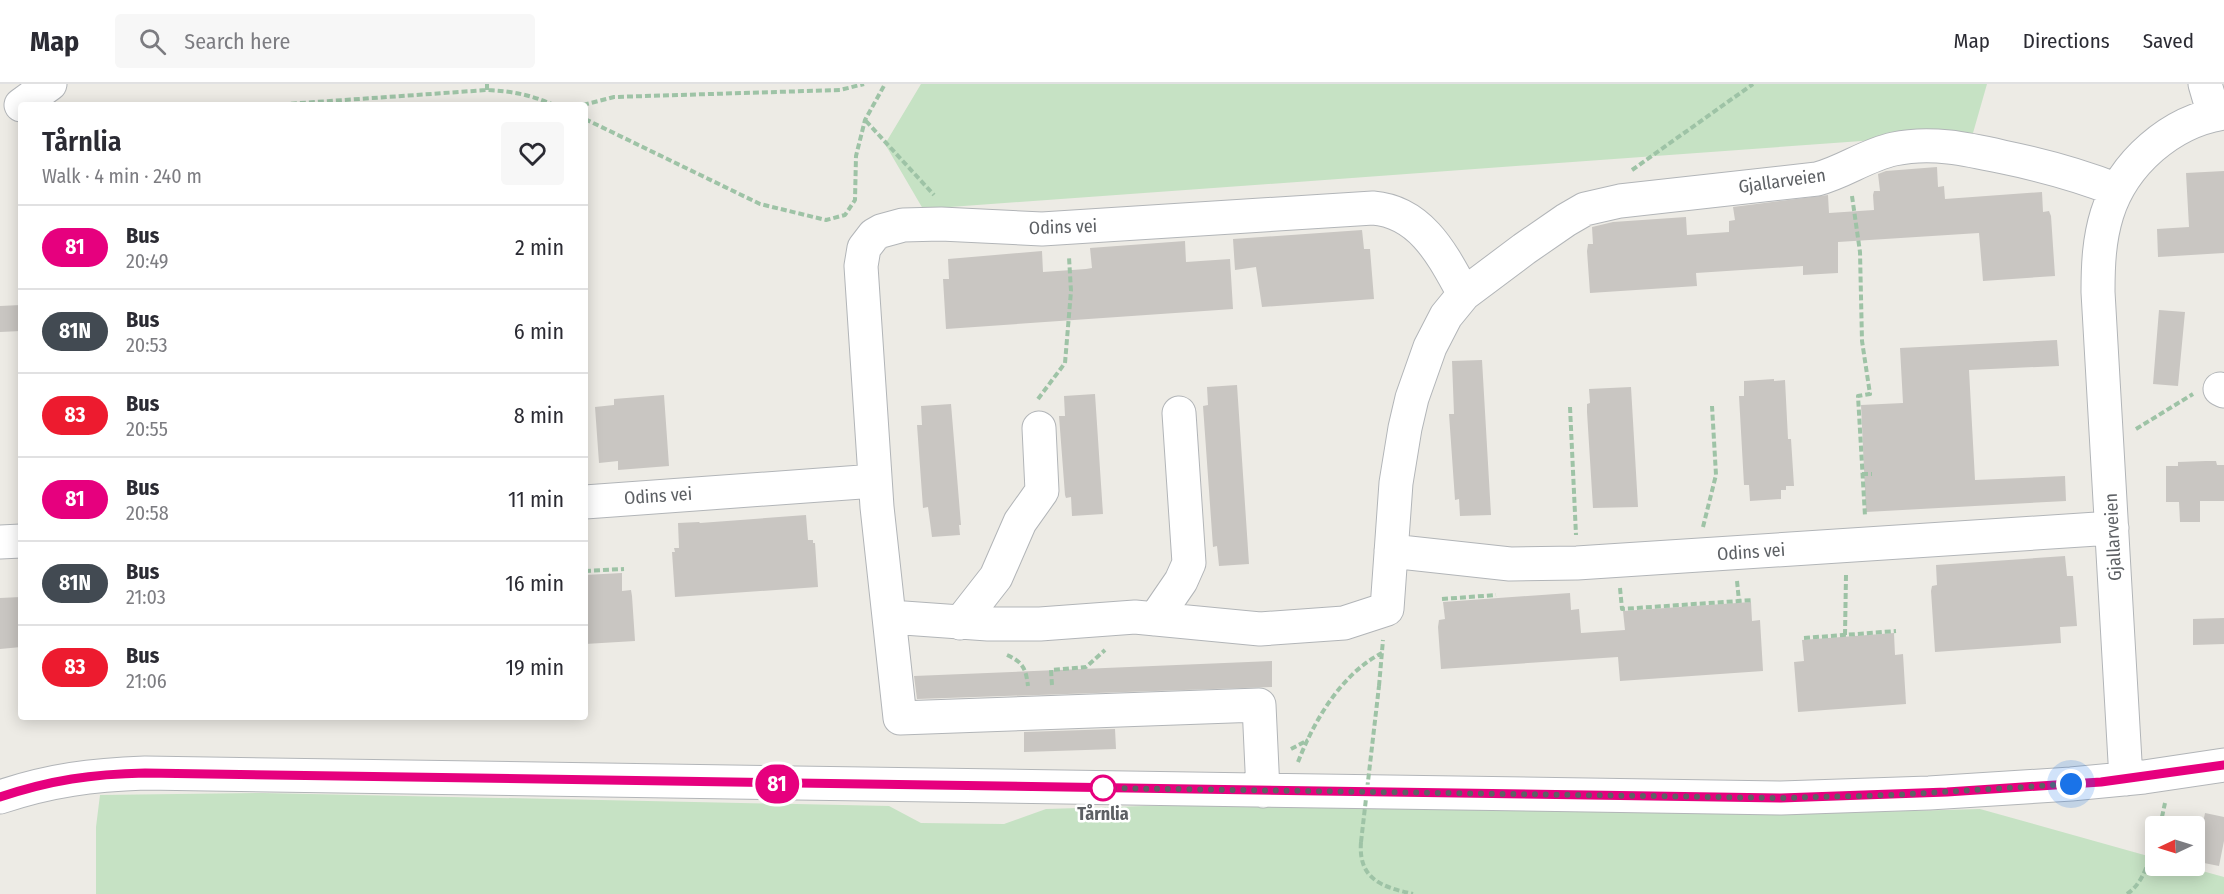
<!DOCTYPE html>
<meta charset="utf-8">
<style>
:root{--surface:#fff;--page:#f7f7f7;--text:#2b2b33;--muted:#7c7c81;--line:#e1e1e2}
body{margin:0;font-family:"Fira Sans Condensed",sans-serif;background:var(--page);color:var(--text);height:100vh;display:flex;flex-direction:column;font-size:22px;white-space:nowrap}
*{box-sizing:border-box;margin:0}
p{font-size:20px;color:var(--muted)}
.icon{flex:none;width:33px;height:33px;fill:none;stroke:currentColor;stroke-width:2;stroke-linecap:round;stroke-linejoin:round}
.map{position:relative;flex:1;overflow:hidden}
.details{position:absolute;left:18px;top:18px;width:570px;height:618px;display:flex;flex-direction:column;background:var(--surface);border-radius:6px;box-shadow:0 3px 15px #0003}
.details>*{flex:none}
.badge{padding:0 12px;border-radius:20px;font-size:21px;line-height:39px}
.needle{width:39px;rotate:266deg}
.controls{position:absolute;left:2145px;top:732px;display:grid;gap:12px}
.controls a{display:grid;place-items:center;width:60px;height:60px;border-radius:6px;background:var(--surface);box-shadow:0 3px 15px #0003;font-size:30px}
.you{position:absolute;width:30px;height:30px;margin:-15px;border:4px solid #fff;border-radius:50%;background:#1a73e8;box-shadow:0 0 0 9px #1a73e833}
.map>.badge{position:absolute;translate:-50% -50%;box-shadow:0 0 0 3px #fff}
.round{display:grid;place-items:center;flex:none;width:63px;height:63px;border-radius:6px;background:var(--page)}
.head{display:flex;align-items:center;justify-content:space-between;height:102px;padding:0 24px}
h1{font-size:28px;font-weight:600;line-height:45px}
ul{padding:0;list-style:none}
li{display:flex;align-items:center;gap:18px;height:84px;padding:0 24px;border-top:2px solid var(--line)}
li div{flex:1}
li b{display:block;font-size:22px}
li em{font-style:normal}
li .badge{min-width:66px;font-weight:700;text-align:center}
header{display:flex;align-items:center;gap:36px;box-sizing:border-box;height:84px;padding:0 30px;background:var(--surface);border-bottom:2px solid var(--line)}
header strong{font-size:28px}
nav{display:flex;gap:33px;margin-inline-start:auto;font-size:21px}
.search{width:420px;height:54px;background:var(--page);display:flex;align-items:center;gap:15px;box-sizing:border-box;padding:0 21px;border-radius:6px;color:var(--muted);font-size:22px}
.map>svg:first-child{display:block}
.green{fill:#c6e2c4}
.building{fill:#c9c6c2}
.lines{fill:none;stroke-linecap:round;stroke-linejoin:round}
.minor-casing{stroke:#b2b5b8;stroke-width:35}
.path{stroke:#9ec3a6;stroke-width:4;stroke-dasharray:6 3;stroke-linecap:butt}
.minor{stroke:#fff;stroke-width:33}
.path-bridge{stroke:#9ec3a6;stroke-width:4;stroke-dasharray:6 3;stroke-linecap:butt}
.line-casing{stroke:#fff;stroke-width:14}
.line{stroke:#e6007e;stroke-width:9}
.walk{stroke:#5d6064;stroke-width:6;stroke-dasharray:0 10.8}
.stop-dot{fill:#fff;stroke:#e6007e;stroke-width:3}
.labels{text-anchor:middle;stroke-width:5;stroke-linejoin:round;paint-order:stroke}
.street-label{font-size:18px;fill:#5d6064;stroke:#fff}
.stop-label{font-size:18px;font-weight:bold;fill:#5d6064;stroke:#fff}
</style>
<header>
<strong>Map</strong>
<div class="search"><svg class="icon" aria-label="search" viewBox="0 0 24 24"><circle cx="10" cy="10" r="6"/><path d="M15 15l6 6"/></svg>Search here</div>
<nav><a>Map</a><a>Directions</a><a>Saved</a></nav>
</header>
<div class="map">
<svg width="2224" height="810" viewBox="0 0 2224 810">
<rect width="100%" height="100%" fill="#edebe5"/>
<path class="green" d="M921,0H1987L1973,49L923,125L885,60Z
M263,709L889,722L921,739L1004,740L1046,725L1144,722H1471L1798,730L1980,725L2155,774L2156,782H2184L2224,793V810H96V743L100,711Z"/>
<path class="building" d="M1937,83L1938,103L1944,102L1945,115L2042,108L2043,128L2049,127L2051,132L2055,192L1983,197L1979,149L1838,158V189L1803,191V182L1696,189L1697,202L1590,209L1587,167L1588,160H1593L1592,143L1613,138L1686,133L1687,151L1729,148V137L1735,136L1733,123L1828,111L1829,129L1874,126L1873,111L1874,107H1880L1878,90L1886,87Z
M2224,87V169L2158,173L2157,145L2189,143L2186,89Z
M1362,146L1364,165H1370L1374,215L1262,223L1256,183L1235,186L1233,155Z
M1185,157L1186,178L1230,175L1233,225L946,245L943,195H949L948,175L1042,167L1043,188L1086,185L1092,184L1090,164Z
M21,221V247L0,248V222Z
M2159,226L2185,228L2178,302L2153,300Z
M2057,256L2059,282L1969,286L1975,396L2065,392L2066,417L1866,428L1861,321L1903,319L1900,264Z
M1482,276L1491,431L1460,432L1459,415L1455,416L1449,330H1454L1452,277Z
M1774,295V297L1785,296L1788,355H1791L1794,402H1786V406H1781V415L1750,417L1749,401H1744L1739,312H1744V297Z
M1237,301L1249,480L1219,482L1217,462L1213,463L1203,322L1208,321L1207,303Z
M1631,303L1638,423L1593,424L1587,328V320L1590,319L1589,305Z
M1095,310L1103,430L1072,432L1071,413L1066,414L1065,411L1059,332H1065L1064,312Z
M664,311L669,382L618,386V377L599,379L595,323L614,321V315Z
M951,320L961,441H959L960,451L932,453L928,423L923,424L917,341H922L921,322Z
M2206,377H2216L2217,381H2224V417H2200V438H2180L2179,418H2166V382H2178V378Z
M806,431L808,456H813V459H815L818,503L675,513L672,468H675L674,464H679L678,439L699,438L700,439Z
M2065,472L2067,492H2073L2077,542L2060,543L2061,559L1935,568L1931,507L1932,502L1937,501L1936,481Z
M622,489V507L631,506L632,512L635,557L585,560V491Z
M1570,509L1571,526L1579,525L1581,549L1625,546L1623,527L1751,518L1752,537L1760,536L1763,587L1620,597L1618,573L1441,585L1438,543L1439,536L1445,535L1443,518Z
M21,513V563L0,565V514Z
M2224,534V560L2193,561V535Z
M1894,549L1895,571L1903,570L1906,620L1798,628L1794,578L1804,577L1802,556Z
M1272,577V603L917,615L914,592Z
M1115,645L1116,665L1024,668V648Z
M2205,729L2224,733V757L2219,782L2194,777V732L2204,734Z"/>
<g class="lines">
<defs>
<path id="minor" d="M2205,0L2214,31
M21,21L50,0
M2220,305L2224,307
M585,418L875,397
M0,458L21,457
M1391,467L1510,480L1577,479L2112,444
M890,533L988,540H1040L1135,533L1260,545L1344,539L1387,525L1396,399L1405,344L1412,314L1430,263L1446,232L1464,210L1524,165L1566,136L1585,125L1620,117L1817,95C1844,88 1866,71 1894,65C1931,57 1967,65 2003,73C2042,81 2079,91 2117,106
M1155,535L1181,497L1189,479L1179,329
M960,539L996,493L1020,438L1042,407L1039,344
M2126,695L2098,208C2098,181 2099,156 2107,130C2123,79 2171,37 2224,29
M1263,707L1259,621L900,634L877,423L861,182L864,164L874,151L881,147L903,141L941,140L1042,145L1373,124C1422,128 1443,172 1464,210
M0,713C51,696 92,691 145,689L1781,714L1929,709L2071,700L2144,693L2224,681"/>
</defs>
<use href="#minor" class="minor-casing"/>
<path class="path" d="M487,6V0
M273,21L487,6C512,7 531,11 554,21
M583,21L614,13L840,6L864,0
M585,35L760,120L826,136L845,131L855,116L856,72L865,36L885,0
M866,37L934,111
M1632,86L1753,0
M1852,112L1860,168L1862,257L1870,310L1858,312L1865,432
M1038,315L1065,279L1071,207L1069,173
M1570,323L1576,451
M2136,345L2193,310
M1862,390H1872
M1703,443L1716,391L1712,322
M585,487L624,485
M1737,497L1739,517
M1620,504L1622,525L1753,516
M1442,515L1496,511
M1845,551L1846,491
M1804,554L1896,547
M1007,571C1023,578 1026,585 1028,602
M1052,601L1051,586L1086,583L1105,566
M1379,602L1383,556
M1291,665L1308,656
M1298,678C1314,637 1341,590 1382,569
M2160,742L2165,719
M1361,758C1358,796 1383,803 1413,810
M2127,810C2144,799 2149,775 2156,756"/>
<use href="#minor" class="minor"/>
<path class="path-bridge" d="M1361,758L1379,602"/>
</g>
<g class="lines">
<defs>
<path id="line" d="M0,713C51,696 92,690 145,689L1781,714L1947,708L2101,698L2224,681"/>
</defs>
<use href="#line" class="line-casing"/>
<use href="#line" class="line"/>
<path class="walk" d="M1103,704L1781,714L1894,711L2071,700"/>
</g>
<circle class="stop-dot" cx="1103" cy="704" r="12"/>
<g class="labels">
<g class="street-label">
<text transform="translate(1782 97) rotate(-8)" y="6">Gjallarveien</text>
<text transform="translate(1063 143) rotate(-2)" y="6">Odins vei</text>
<text transform="translate(658 412) rotate(-4)" y="6">Odins vei</text>
<text transform="translate(2113 453) rotate(-93)" y="6">Gjallarveien</text>
<text transform="translate(1751 468) rotate(-4)" y="6">Odins vei</text>
</g>
<g class="stop-label">
<text x="1103" y="736">Tårnlia</text>
</g>
</g>
</svg>
<div class="controls">
<a><svg class="needle" viewBox="-14 -14 28 28"><path d="M0-13l5 13h-10z" fill="#e53935"/><path d="M0 13l5-13h-10z" fill="#7c7c81"/></svg></a>
</div>
<div class="you" style="left:2071px;top:700px"></div>
<b class="badge" style="left:777px;top:700px;background:#e6007e;color:#fff">81</b>
<section class="details">
<div class="head"><div><h1>Tårnlia</h1><p>Walk · 4 min · 240 m</p></div><a class="round"><svg class="icon" aria-label="heart" viewBox="0 0 24 24"><path d="M12 20l-8-8c-3-5 5-10 8-4 3-6 11-1 8 4z"/></svg></a></div>
<ul>
<li><span class="badge" style="background:#e6007e;color:#fff">81</span><div><b>Bus</b><p>20:49</p></div><em>2 min</em></li>
<li><span class="badge" style="background:#424a52;color:#fff">81N</span><div><b>Bus</b><p>20:53</p></div><em>6 min</em></li>
<li><span class="badge" style="background:#ed1b2f;color:#fff">83</span><div><b>Bus</b><p>20:55</p></div><em>8 min</em></li>
<li><span class="badge" style="background:#e6007e;color:#fff">81</span><div><b>Bus</b><p>20:58</p></div><em>11 min</em></li>
<li><span class="badge" style="background:#424a52;color:#fff">81N</span><div><b>Bus</b><p>21:03</p></div><em>16 min</em></li>
<li><span class="badge" style="background:#ed1b2f;color:#fff">83</span><div><b>Bus</b><p>21:06</p></div><em>19 min</em></li>
</ul>
</section>
</div>
